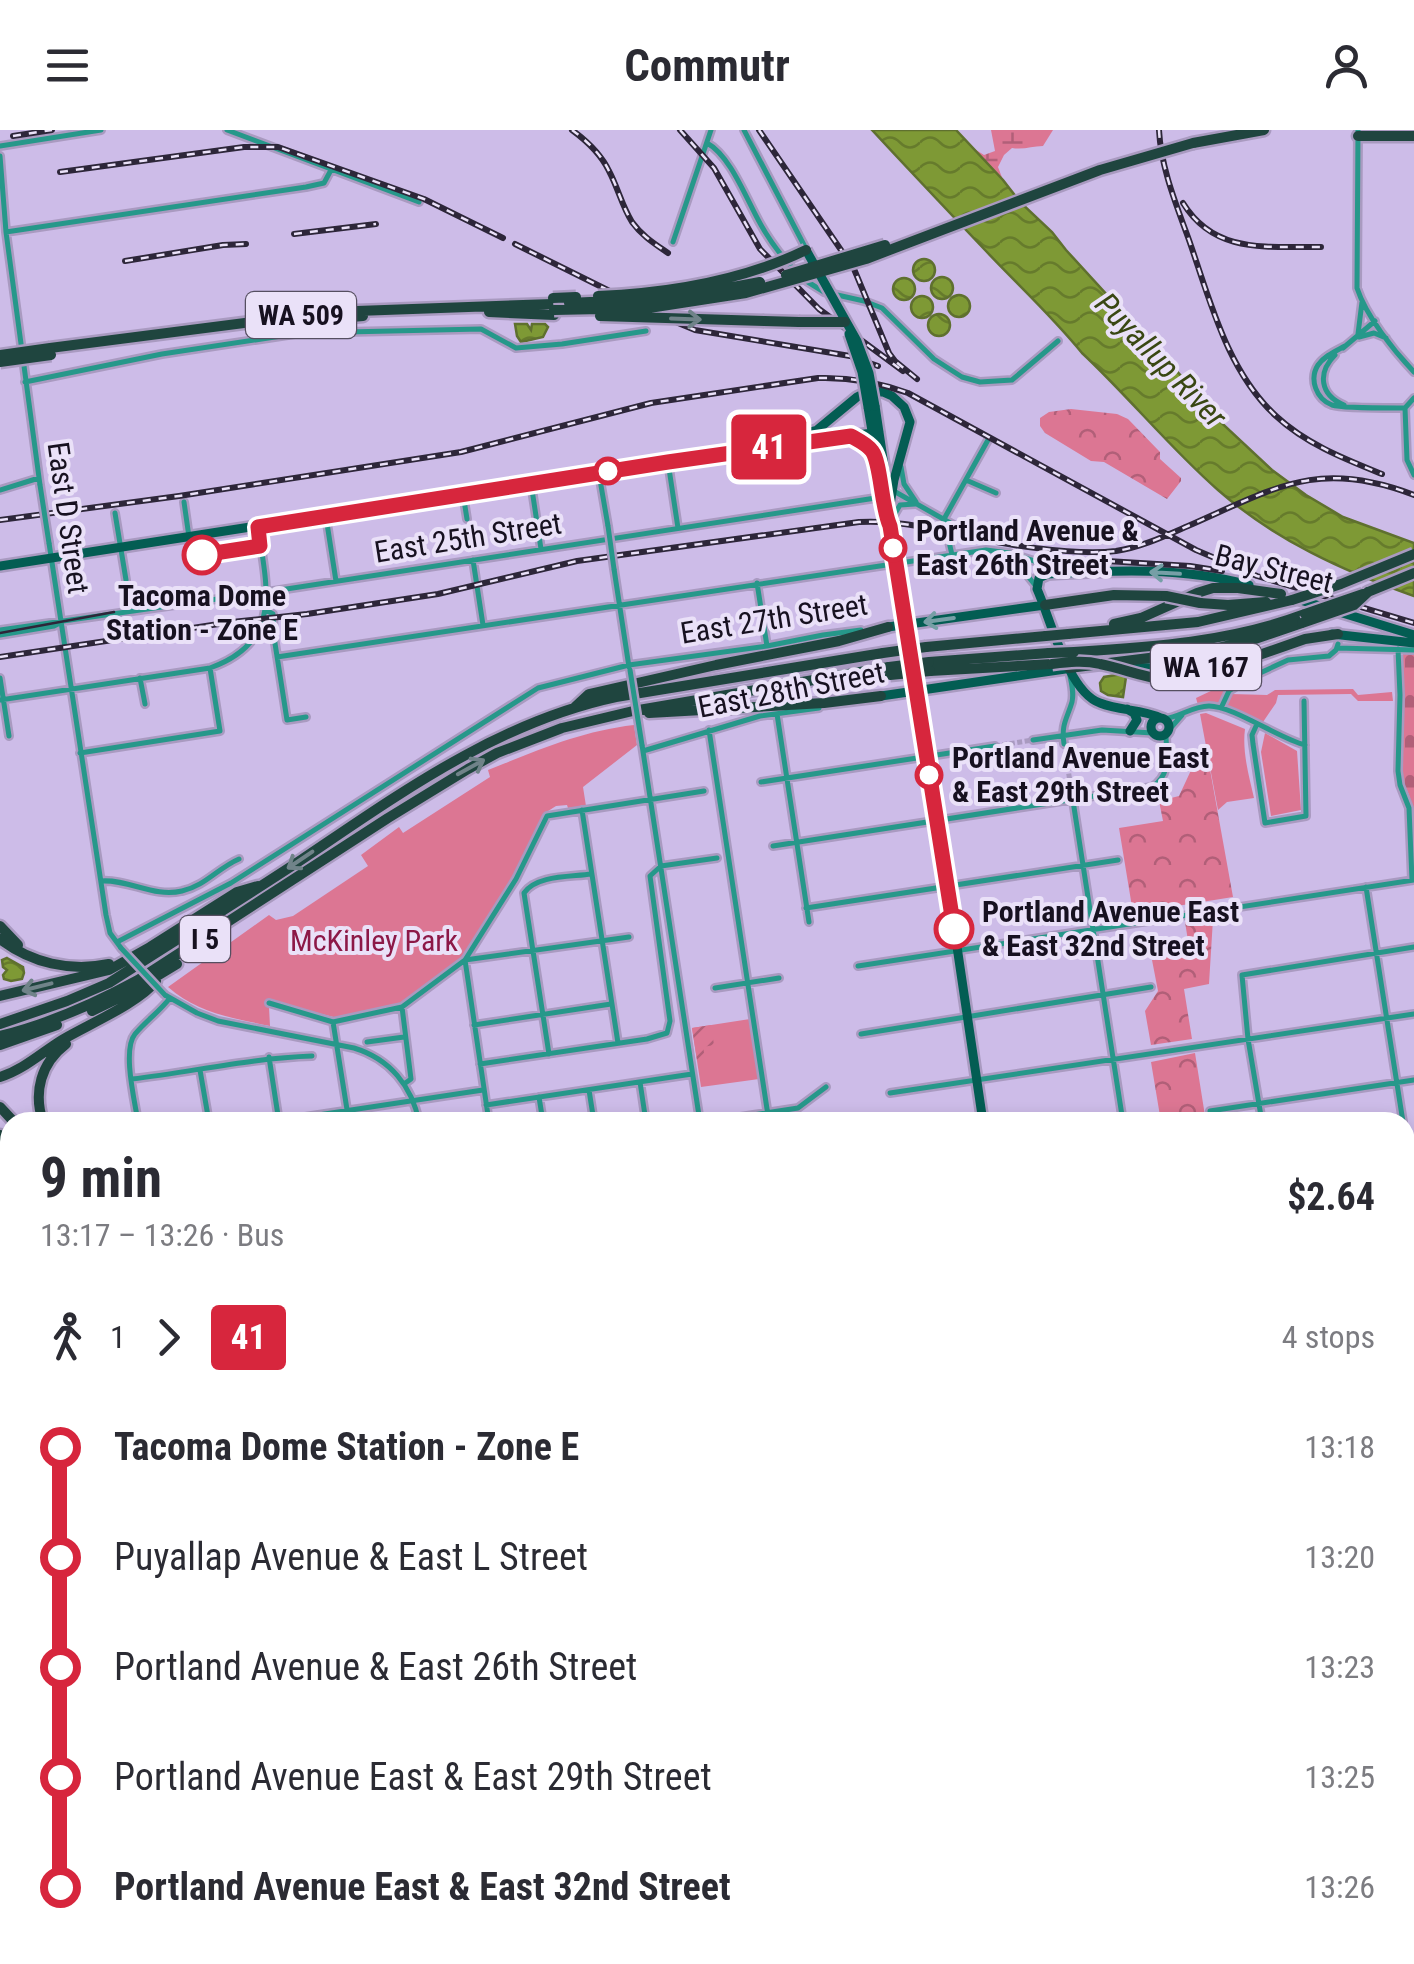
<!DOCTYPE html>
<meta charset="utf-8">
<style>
:root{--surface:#fff;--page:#f2f2f3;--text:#2b2b33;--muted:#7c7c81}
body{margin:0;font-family:"Roboto Condensed",sans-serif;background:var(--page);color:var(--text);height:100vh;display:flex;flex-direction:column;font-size:38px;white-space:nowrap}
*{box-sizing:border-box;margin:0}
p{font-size:32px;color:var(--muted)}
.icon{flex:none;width:55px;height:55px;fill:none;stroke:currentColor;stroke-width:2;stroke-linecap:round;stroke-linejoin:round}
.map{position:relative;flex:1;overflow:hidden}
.side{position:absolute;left:0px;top:982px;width:1415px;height:852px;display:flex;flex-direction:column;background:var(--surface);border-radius:30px 30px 0 0;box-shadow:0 5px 15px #0003}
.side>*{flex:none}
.badge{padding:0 20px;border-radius:8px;font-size:35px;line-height:65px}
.map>.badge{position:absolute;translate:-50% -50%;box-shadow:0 0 0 5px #fff}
.legs{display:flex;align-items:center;gap:15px;height:110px;padding:0 40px;font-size:32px}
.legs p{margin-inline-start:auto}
.head{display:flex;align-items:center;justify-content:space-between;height:170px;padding:0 40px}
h1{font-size:55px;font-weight:700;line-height:75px}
ul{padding:0 40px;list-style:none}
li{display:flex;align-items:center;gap:35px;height:110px;font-size:38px}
li i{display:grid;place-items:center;width:15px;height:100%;margin:0 12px;background:currentColor}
li i::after{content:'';width:25px;height:25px;margin:-12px;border:8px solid;border-radius:50%;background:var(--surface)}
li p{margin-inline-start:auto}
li:first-child i{background:linear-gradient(#0000 50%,currentColor 0)}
li:last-child i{background:linear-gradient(currentColor 50%,#0000 0)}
header{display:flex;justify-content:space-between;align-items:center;height:130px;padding:0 40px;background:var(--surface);font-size:45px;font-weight:700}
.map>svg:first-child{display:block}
.green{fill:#dc7693}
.forest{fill:url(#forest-crowns)}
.wetland{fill:url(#wetland-marsh)}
.cemetery{fill:url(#cemetery-stones)}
.garden{fill:url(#garden-furrows)}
.water{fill:url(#water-waves);stroke:#5f702f;stroke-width:2.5}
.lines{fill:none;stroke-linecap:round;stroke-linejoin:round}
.minor-tunnel{stroke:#a99ac0;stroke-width:5;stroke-dasharray:5 2.5;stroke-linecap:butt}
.minor-casing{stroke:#a99ac0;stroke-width:10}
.major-casing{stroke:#a99ac0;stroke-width:14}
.highway-casing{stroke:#a99ac0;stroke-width:15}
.minor{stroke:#26988a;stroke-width:5}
.major{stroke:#035d53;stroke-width:9}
.highway{stroke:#1f453f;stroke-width:10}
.tram{stroke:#2d2639;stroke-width:2.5}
.rail-casing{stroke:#2d2639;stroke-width:6}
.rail{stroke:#eae1f8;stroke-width:2.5;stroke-dasharray:8;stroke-linecap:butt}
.minor-bridge-casing{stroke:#a99ac0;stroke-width:10;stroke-linecap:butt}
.major-bridge-casing{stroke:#a99ac0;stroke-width:14;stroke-linecap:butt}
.highway-bridge-casing{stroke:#a99ac0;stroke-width:15;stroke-linecap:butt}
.minor-bridge{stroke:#26988a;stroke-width:5}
.major-bridge{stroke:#035d53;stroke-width:9}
.highway-bridge{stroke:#1f453f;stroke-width:10}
.oneway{stroke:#708389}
.oneway2{stroke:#769fa6}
.line-1-casing{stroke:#fff;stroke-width:22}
.line-1{stroke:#d7263d;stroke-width:15}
.stop-1-dot{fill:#fff;stroke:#d7263d;stroke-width:5}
.labels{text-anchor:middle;stroke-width:8;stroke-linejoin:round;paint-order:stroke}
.shield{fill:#eae1f8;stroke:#564f61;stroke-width:2.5}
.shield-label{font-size:28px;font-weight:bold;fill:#171120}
.street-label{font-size:30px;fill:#171120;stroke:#eae1f8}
.stop-label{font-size:30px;font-weight:bold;fill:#171120;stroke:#eae1f8;text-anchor:start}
.park-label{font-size:30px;fill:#8c1847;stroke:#eae1f8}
.water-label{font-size:32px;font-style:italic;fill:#394713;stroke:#eae1f8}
</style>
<header><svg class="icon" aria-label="menu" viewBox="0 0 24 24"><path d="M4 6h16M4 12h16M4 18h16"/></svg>Commutr<svg class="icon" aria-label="person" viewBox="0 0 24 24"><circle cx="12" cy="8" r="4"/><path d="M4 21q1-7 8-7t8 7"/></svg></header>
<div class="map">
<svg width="1414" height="1834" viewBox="0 0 1414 1834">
<defs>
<pattern id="forest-crowns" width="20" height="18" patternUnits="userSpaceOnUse" patternTransform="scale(2.5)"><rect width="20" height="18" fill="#dc7693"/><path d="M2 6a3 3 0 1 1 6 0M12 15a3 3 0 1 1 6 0" fill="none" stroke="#b15f78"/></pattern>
<pattern id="wetland-marsh" width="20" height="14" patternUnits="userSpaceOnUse" patternTransform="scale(2.5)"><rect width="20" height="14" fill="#dc7693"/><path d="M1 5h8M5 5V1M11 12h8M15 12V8" fill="none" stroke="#b15f78"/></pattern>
<pattern id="cemetery-stones" width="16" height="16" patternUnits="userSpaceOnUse" patternTransform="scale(2.5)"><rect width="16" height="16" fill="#dc7693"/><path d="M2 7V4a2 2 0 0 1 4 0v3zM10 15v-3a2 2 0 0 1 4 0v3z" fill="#b15f78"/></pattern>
<pattern id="garden-furrows" width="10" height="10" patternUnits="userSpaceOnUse" patternTransform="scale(2.5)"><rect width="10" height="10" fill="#dc7693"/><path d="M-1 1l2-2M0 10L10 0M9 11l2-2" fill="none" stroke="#b15f78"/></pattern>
<pattern id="water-waves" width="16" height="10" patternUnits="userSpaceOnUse" patternTransform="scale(2.5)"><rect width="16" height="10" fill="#7e9935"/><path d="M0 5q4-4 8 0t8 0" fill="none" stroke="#667b2c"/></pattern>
</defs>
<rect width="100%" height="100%" fill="#cdbce8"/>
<path class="green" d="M1234,550L1235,552L1227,559L1219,574L1198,575L1196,568Z
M1353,559L1358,565L1392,562L1393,571H1358L1351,564L1278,565L1276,573L1263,592L1226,576L1231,564L1267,565L1275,560Z
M1206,583L1245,599C1242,622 1249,646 1254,668L1227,672L1218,680L1200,584Z
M634,595L637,615L583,657L586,676L568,678L567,675L556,676L545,683L509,755L465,827L400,874L337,888L268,870L266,875L269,877L270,896C233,888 197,883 168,857L269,785L276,790L293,786L368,736L361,725L399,697L403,703L490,647L488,640C536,621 581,601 634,595Z
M1265,603L1297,621L1301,680L1271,686L1261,622Z
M750,889L759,949L701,957L692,898Z"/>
<path class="forest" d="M1071,279L1117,284L1128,289L1160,322V329L1181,348V351L1167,369L1104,332L1091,331L1045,303L1040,296V288L1049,282Z
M1209,634L1233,767L1133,783L1119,698L1163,691L1159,671L1179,666L1193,636Z
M1213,789L1209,854L1184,859L1192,909L1151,915L1145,881L1158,861L1152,830L1190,823L1185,792Z
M1195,923L1206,992H1161L1151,932Z
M1287,1825H1347L1346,1834H1286Z"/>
<path class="wetland" d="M991,0H1053L1043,16C1032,16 1024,20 1012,18L1004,25L998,37L1003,50L973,18L984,25L995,21Z"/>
<path class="cemetery" d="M1403,524H1414V697C1413,682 1412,665 1402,652Z"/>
<path class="garden" d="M711,895L714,915L703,917L705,928L697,930L692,898Z"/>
<path class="water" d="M872,0H956L1003,50L1020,72L1052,102L1066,120L1184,249L1213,285L1272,340L1306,365L1343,387L1414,413V466C1343,441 1275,410 1218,360C1170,318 1129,267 1082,223C1052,186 1017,154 985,120C947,80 909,40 872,0Z
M913 140a11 11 0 1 1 22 0a11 11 0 1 1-22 0Z
M931 158a11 11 0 1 1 22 0a11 11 0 1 1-22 0Z
M893 159a11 11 0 1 1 22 0a11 11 0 1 1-22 0Z
M948 176a11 11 0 1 1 22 0a11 11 0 1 1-22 0Z
M911 177a11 11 0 1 1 22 0a11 11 0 1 1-22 0Z
M928 195a11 11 0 1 1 22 0a11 11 0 1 1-22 0Z
M515,194H527L531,200L532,194H545L548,197L543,207L521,212L517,206Z
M1122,544L1126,547L1123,567L1108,565L1101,561L1100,553L1104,547Z
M7,828L23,837L24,843L22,849L11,851L4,849L3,845L7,840L3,837L2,830Z"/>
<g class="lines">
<path class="minor-tunnel" d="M1064,614L1071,658
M995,616L1033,610"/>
<defs>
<path id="minor" d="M227,0L419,72
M744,0L805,117
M1358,0L1357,158C1366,186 1394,221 1414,242
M707,13C731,26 747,71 761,95C770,111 782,127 795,141
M0,16L101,0
M0,26L6,102L40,355
M6,102L306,57L324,53L331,40
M673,112L711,0
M803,149L824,162L864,171L882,178L934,229L962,247L980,252L1012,250L1058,211
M1358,204L1362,172
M1359,207L1374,203L1386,208
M1345,216C1336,221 1324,226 1318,235C1309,249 1316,269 1332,275C1342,278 1383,278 1397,278H1405L1414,268
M1343,218L1375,191
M1335,225C1317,243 1320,265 1344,275
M25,252L162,224L301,203L481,199L516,218L562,214L646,201
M1405,278L1407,330L1414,345
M668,332L678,398
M901,337L904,354L916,372
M599,344L608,396
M966,350L996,363
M531,353L541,419
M0,360L39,348
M892,360L968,403
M463,364L467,389
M184,372L189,407
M115,383L126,450
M326,387L336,451
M893,387L900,375L915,374
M49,413L106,785L110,803L121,818
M952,425L944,389L988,310
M1004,425L1023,440L1035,455
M473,430L483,495
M614,439L629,537
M757,453L767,516
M266,480L273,484L274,507L287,590L306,587
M0,500L267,462L882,367
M0,505L54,496L58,494
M1337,518L1414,520
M1398,519L1400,565L1398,641L1400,655L1409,678L1412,750
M277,527L986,420L1009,423L1050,436L1074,439
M0,548L9,606
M140,548L145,574
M0,570L210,538C283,512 267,458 258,397
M1221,578L1229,561L1247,549L1288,530L1329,526L1336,520L1338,514
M777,584L809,792
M1164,589C1180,587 1193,576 1209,576C1233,576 1278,608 1305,615
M1257,594L1252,605L1253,614L1265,693L1306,686L1304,571
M709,600L769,992
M1168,601L1182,585
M1033,610L1102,600L1153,603
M1064,614C1061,594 1067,589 1072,572C1074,563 1072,555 1070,546
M642,615L700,992
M643,621L760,586L819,578
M80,623L220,601L210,538
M761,652L995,616
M1071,658L1123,992
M582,680L618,913
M773,716L1152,657C1172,644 1166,625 1166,604
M101,751C129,749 154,768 182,761C205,756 218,738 239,729
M1366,757L1403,992
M806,778L1118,730
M117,812L231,753L538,558L629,535L767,516L823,505L861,500
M858,836L1414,750
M715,858L779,848
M165,865L197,883L218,891L354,918C390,929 412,956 419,992
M269,873L333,892L402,877L465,830L516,749L547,686L704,661
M402,877L411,949L404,954
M333,892L349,992
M474,895L611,874
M861,904L1151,857
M367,912L404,907
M549,924L524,763C536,745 571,747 591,744
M269,927L279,992
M480,934L647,909L667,903L670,891L650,746L661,736L717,728
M200,940L209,992
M132,949C192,942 251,928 312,926
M640,952L646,992
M589,960L594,992
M890,963L1414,884
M539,967L543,992
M486,975L692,944
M1210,981L1414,950
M138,992C135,972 122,920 135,904C146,891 159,882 170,868
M272,992L483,960
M489,992L465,830L629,807
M708,992L798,978L826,957
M1132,992L1143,990
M1262,992L1248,909L1242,845L1414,817
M1405,1006L1414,1060
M1405,1084L1414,1083
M0,1101L10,1100
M1405,1151L1414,1149
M0,1168L10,1166
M1405,1217L1414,1216
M0,1234L10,1232
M0,1266H10
M1405,1318H1414
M1405,1376H1414
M0,1379H10
M1405,1431H1414
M0,1488H10
M1405,1542H1414
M1405,1596H1414
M1405,1647H1414
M0,1743H10
M1405,1754L1414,1800
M42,1825V1834
M112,1825V1834
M322,1825V1834
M393,1825V1834
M677,1825L682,1834
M897,1825V1834
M212,1834L216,1825
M252,1834V1825
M496,1834V1825
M596,1834V1825
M1086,1834V1825
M1163,1834L1165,1825
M1173,1834L1175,1825L1201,1834
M1269,1834L1271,1825
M1369,1834V1825"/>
<path id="major" d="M875,276L890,375V393
M868,277L948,756L983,992
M779,312L817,300L857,267L867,262H883L892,266L904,277L910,292L894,350L890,375
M0,436L668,332L879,302
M1297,469L1414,505
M888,497L1045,475
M1332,504L1414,513
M1122,537L1190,539L1236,528
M881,566L1072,538
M1127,579L1134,583L1137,590L1130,601
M1151 597a9 9 0 1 1 18 0a9 9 0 1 1-18 0Z
M1161,588C1141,579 1120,581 1100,573C1068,562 1051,490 1037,459L1039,448L1048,444C1115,440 1183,437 1249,455
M0,1596H10
M443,1834V1825
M1039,1834V1825"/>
<path id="highway" d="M1358,6H1414
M1193,13L1264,0
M489,182L554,185
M305,191L363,186
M764,191L799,192
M50,218L329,182L553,174
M1368,462L1414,443
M1200,473L1228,475L1266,472
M1045,475L1114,465L1166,466
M1114,494L1141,488L1197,463L1213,458H1238L1281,464
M1068,504L1198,492L1292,470
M926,517L1046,506
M1074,522C1153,517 1230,512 1305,484
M929,532L1049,523
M1069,538L1205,521L1255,509L1302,493
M930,541L1052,534
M1202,545L1305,509L1338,504
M575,577L589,564L716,535L839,511L888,497
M649,583L824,573L881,566
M0,796L18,815
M0,809C31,833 70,842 109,834
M0,866L109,840L150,817L237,762L258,756
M92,881L129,863L177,834
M0,894L67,871L109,853C173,812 237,772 301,730C399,664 498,592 616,567L883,523
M0,906C49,894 94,874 138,850L388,688L468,639L497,623L562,598L633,581L889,537
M0,915L57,895
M0,947C23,940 41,923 62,910C87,895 139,873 156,851
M0,977L14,992
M43,992C33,962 41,933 66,914
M0,1005L10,1014
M0,1020L10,1027
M0,1037L10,1043"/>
</defs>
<use href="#minor" class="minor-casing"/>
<use href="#major" class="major-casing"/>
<use href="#highway" class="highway-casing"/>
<use href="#minor" class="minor"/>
<use href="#major" class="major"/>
<use href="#highway" class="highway"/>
<path class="tram" d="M0,503L114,482"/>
<defs>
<path id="rail" d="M572,0C587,11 601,24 609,41C618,58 622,76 632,92C642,106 655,114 668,123
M680,0L714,38L760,119L819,179L903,241
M759,0L854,139L889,223L895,231L917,249
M1159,0C1161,38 1176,74 1189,110C1210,170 1227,241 1276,286C1306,314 1345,329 1382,344
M13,6L52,0
M60,42L244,17H278L424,69L503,108
M1183,73C1215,125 1268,116 1321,117
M294,104L376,94
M515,114L654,183L695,200L850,226L878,236
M125,131L223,115L246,114
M0,390L179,366L461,322L651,273L818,248C850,247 878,252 908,263L1196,420L1257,446L1414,493
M1107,431L1190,436L1222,441
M0,527L232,492L307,484L438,464L577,431L859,392C893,390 923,397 957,404C1000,414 1073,426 1116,421C1142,417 1165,406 1188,396C1275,358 1318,328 1414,365"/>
</defs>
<use href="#rail" class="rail-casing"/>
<use href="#rail" class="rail"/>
<defs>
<path id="minor-bridge" d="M40,355L49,413
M608,396L614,439
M630,540L642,615
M121,818L165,865"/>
<path id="major-bridge" d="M806,120L857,211L869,243L875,276
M849,204L862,242L868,277"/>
<path id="highway-bridge" d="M786,145L885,115
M598,166C668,163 742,151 806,120
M553,168L576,167
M569,173L674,168L760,152
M554,180L649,178L746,163L866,129L1100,40L1193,13
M600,186L764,191
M799,192H845
M0,225L50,218
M0,232L51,225
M1166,466L1200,473
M1292,470L1341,454L1414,424
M1305,484L1363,464
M1302,493L1354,475L1368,462
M1046,506L1068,504
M883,523L926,517
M1049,523L1074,522
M1052,534C1068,532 1084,530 1100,534C1139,542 1160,557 1202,545
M889,537L929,532
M890,545L930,541"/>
</defs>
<use href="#minor-bridge" class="minor-bridge-casing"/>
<use href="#major-bridge" class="major-bridge-casing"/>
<use href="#highway-bridge" class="highway-bridge-casing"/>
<use href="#minor-bridge" class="minor-bridge"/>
<use href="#major-bridge" class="major-bridge"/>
<use href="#highway-bridge" class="highway-bridge"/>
</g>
<defs><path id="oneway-shaft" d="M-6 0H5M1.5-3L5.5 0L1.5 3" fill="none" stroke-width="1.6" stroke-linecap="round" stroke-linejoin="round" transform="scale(2.5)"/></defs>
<g class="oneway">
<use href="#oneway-shaft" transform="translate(686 189) rotate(2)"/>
<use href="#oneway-shaft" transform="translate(471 637) rotate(-29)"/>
<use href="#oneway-shaft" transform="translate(300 730) rotate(146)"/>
<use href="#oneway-shaft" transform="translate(37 857) rotate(166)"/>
</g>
<g class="oneway2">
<use href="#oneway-shaft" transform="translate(1165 443) rotate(-177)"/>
<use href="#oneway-shaft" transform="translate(939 490) rotate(172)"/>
</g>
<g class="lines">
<defs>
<path id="line-1" d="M202,425L260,416L258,397L668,332L851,306C858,310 867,314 872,321C881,333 881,376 890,396L954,799"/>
</defs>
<use href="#line-1" class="line-1-casing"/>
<use href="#line-1" class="line-1"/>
</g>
<g class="stop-1-dot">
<circle cx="608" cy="341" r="12"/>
<circle cx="893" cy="418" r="12"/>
<circle cx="202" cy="425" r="18"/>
<circle cx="929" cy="645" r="12"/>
<circle cx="954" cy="799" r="18"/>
</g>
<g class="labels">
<g class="shield">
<rect x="246" y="162" width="110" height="46" rx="8"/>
<rect x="1151" y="514" width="110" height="46" rx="8"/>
<rect x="180" y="786" width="50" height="46" rx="8"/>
</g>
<g class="shield-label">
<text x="301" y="195">WA 509</text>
<text x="1206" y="547">WA 167</text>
<text x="205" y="819">I 5</text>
</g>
<g class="street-label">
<text transform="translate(68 388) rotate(82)" y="10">East D Street</text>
<text transform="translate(468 408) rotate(-9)" y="10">East 25th Street</text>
<text transform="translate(1274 439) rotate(14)" y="10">Bay Street</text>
<text transform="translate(774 489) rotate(-9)" y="10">East 27th Street</text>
<text transform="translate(791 560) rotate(-11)" y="10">East 28th Street</text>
</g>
<g class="stop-label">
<text x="916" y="411">Portland Avenue &amp;<tspan x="916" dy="34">East 26th Street</tspan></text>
<text x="202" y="476" text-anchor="middle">Tacoma Dome<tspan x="202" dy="34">Station - Zone E</tspan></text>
<text x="952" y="638">Portland Avenue East<tspan x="952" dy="34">&amp; East 29th Street</tspan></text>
<text x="982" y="792">Portland Avenue East<tspan x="982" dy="34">&amp; East 32nd Street</tspan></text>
</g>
<g class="park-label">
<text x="374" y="821">McKinley Park</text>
</g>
<g class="water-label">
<text transform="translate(1161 230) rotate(46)" y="11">Puyallup River</text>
</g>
</g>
</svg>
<b class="badge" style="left:769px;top:317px;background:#d7263d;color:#fff">41</b>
<section class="side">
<div class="head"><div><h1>9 min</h1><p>13:17 – 13:26 · Bus</p></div><b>$2.64</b></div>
<div class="legs"><svg class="icon" aria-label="walk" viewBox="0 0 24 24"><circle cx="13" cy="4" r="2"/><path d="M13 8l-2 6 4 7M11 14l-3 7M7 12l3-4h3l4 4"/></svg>1<svg class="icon" aria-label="forward" viewBox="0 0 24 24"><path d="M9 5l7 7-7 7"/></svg><b class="badge" style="background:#d7263d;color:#fff">41</b><p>4 stops</p></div>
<ul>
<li><i style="color:#d7263d"></i><b>Tacoma Dome Station - Zone E</b><p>13:18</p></li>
<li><i style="color:#d7263d"></i><span>Puyallap Avenue &amp; East L Street</span><p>13:20</p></li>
<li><i style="color:#d7263d"></i><span>Portland Avenue &amp; East 26th Street</span><p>13:23</p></li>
<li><i style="color:#d7263d"></i><span>Portland Avenue East &amp; East 29th Street</span><p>13:25</p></li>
<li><i style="color:#d7263d"></i><b>Portland Avenue East &amp; East 32nd Street</b><p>13:26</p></li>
</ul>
</section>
</div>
